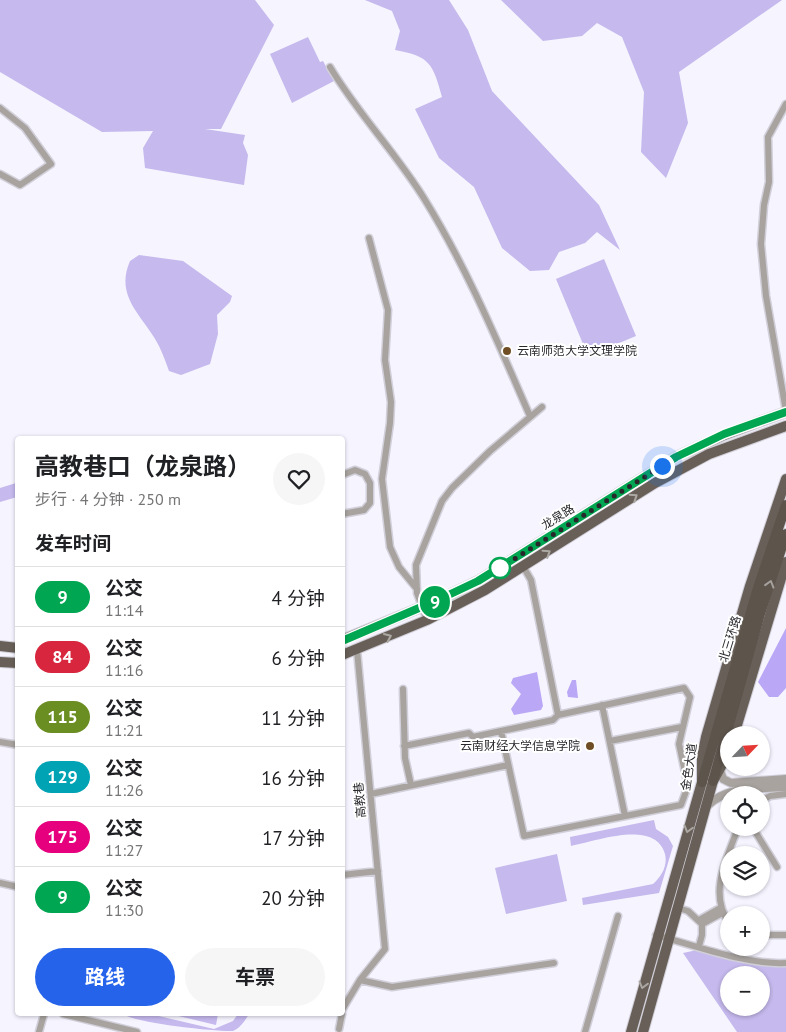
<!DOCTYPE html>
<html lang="zh">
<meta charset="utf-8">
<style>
:root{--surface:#fff;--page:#f6f6f6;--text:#202124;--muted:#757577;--line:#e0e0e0;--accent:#2563eb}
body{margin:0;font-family:"PT Sans","Noto Sans SC",sans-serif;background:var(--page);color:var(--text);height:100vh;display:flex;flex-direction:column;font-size:19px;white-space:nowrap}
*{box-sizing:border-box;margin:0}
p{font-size:16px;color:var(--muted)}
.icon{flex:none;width:28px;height:28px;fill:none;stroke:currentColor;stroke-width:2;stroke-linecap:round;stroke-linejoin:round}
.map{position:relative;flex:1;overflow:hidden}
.sheet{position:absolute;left:15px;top:436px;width:330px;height:580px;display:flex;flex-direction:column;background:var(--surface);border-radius:5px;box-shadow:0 1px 4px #0004}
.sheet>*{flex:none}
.badge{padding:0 10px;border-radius:16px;font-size:18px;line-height:32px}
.needle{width:32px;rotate:65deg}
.buttons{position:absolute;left:720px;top:726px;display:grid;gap:10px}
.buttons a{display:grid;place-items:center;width:50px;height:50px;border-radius:50%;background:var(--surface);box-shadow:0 1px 4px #0004;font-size:25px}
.you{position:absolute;width:25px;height:25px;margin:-12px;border:4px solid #fff;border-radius:50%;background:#1a73e8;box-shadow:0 0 0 8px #1a73e833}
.map>.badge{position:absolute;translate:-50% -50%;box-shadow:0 0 0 2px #fff}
h2{padding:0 20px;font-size:19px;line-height:45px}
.round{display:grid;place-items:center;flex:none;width:52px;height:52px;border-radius:26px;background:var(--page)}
.head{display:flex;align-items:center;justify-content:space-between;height:85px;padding:0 20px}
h1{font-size:24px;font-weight:700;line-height:38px}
.cta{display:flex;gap:10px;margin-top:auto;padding:10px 20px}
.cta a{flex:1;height:58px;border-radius:30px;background:var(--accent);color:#fff;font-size:20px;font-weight:700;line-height:58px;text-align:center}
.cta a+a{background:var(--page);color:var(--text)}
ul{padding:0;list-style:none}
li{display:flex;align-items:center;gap:15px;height:60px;padding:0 20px;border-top:1px solid var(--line)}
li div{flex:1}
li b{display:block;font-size:19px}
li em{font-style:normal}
li .badge{min-width:55px;font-weight:700;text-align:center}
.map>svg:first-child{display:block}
.green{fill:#c5b9ed;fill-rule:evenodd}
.water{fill:#baa7f6}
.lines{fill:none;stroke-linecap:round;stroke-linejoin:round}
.minor-casing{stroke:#d1cfd9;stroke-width:9}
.tertiary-casing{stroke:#d1cfd9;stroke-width:10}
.primary-casing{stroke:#d1cfd9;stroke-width:12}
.trunk-casing{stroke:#d1cfd9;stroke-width:12}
.minor{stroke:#a8a39f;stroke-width:6}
.tertiary{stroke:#a8a39f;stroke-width:8}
.primary{stroke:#686058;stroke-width:10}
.trunk{stroke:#5d544c;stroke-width:10}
.oneway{stroke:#aca8a3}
.oneway2{stroke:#a6a19d}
.line-casing{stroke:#fff;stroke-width:11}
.line{stroke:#00a651;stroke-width:8}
.walk{stroke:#28272c;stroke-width:5;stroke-dasharray:0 9}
.poi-dot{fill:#6f4e25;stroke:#fff;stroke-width:2}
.stop-dot{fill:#fff;stroke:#00a651;stroke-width:2.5}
.labels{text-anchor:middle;stroke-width:4;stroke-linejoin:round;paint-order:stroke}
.poi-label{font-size:12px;fill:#28272c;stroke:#fff;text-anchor:start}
.street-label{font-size:12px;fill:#28272c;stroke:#fff}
</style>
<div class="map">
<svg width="786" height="1032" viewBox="0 0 786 1032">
<rect width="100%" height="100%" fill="#f6f4ff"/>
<path class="green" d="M0,0H255L274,25L221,129H205L245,135L243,143L248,155L244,185L145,168L143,148L153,131L102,132L0,72Z
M365,0H449L468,30L492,91L599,205L620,250L597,232L585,243L559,252L549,270L530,271L502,248L474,187L439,158L415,109L442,97C433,64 430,56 395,50L400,31L392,11Z
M501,0H782L679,72L688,123L666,178L641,152L644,92L622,37L597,23L582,36L543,41Z
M308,37L320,62L323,61L334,81L292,103L270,54Z
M139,255L183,261L232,296L230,302L217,315L218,334L210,364L181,375L169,371C166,363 163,354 159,346C144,316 114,298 130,261Z
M604,259L636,336L588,356L556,279Z
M16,483L17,497L0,502V488Z
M654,820L656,829L668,837L673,846L659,893L583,905L582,898L653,884C661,877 668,866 665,854C655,819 597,841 571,846L570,837Z
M557,854L567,901L506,914L495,868Z
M697,950C726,958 756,968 786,967V1032H737L683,953ZM729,975H761V1008H729Z
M123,1014H150L214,1029L233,1021L238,1014H249C245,1021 240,1028 233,1031C218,1032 135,1023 123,1014Z
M170,1014H218L216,1025Z"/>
<path class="water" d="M786,628V688L778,697H769L758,682Z
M537,672L543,706L541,710L514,715L511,709L521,694L511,683L513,678Z
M572,680H576L578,698L568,697L567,692Z"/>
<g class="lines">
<defs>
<path id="minor" d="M330,67C358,114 397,154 425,200C467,268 498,343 530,416
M786,104L768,137L769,182L764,205L761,244L766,296L786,411
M0,108L25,128L51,164L20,185L0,174
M369,238L388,310L385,360L391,402L390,423L382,479L390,547L399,567L417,589
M342,475L355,470L365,474L370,483V503L364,510L342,514
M524,568L531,580L558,715
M427,620L417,593L416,565L442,501L452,488L490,451L542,407
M403,689L405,758L411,785
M602,705L625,816
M610,741L682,727
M0,742L18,745
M404,746L469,733L473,737L553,720L558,715L684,688L690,697L679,744L688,786L681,805L524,836L501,731
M371,794L508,765
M761,801L770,796L786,794
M753,828L777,867
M342,875L378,871
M0,883L18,887
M678,908L688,911L702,924V935L699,946
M699,920L720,908
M729,923C708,893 727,858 738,828
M702,924L722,913
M656,935C696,946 746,965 786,963
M761,935H786
M360,980L392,987L554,963
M342,1010L360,980L385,949L357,650
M63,1014L137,1032
M339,1029L342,1014
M39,1032L44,1014
M585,1032L618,916"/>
<path id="tertiary" d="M719,768L723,779L731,783L786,779
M707,806C728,785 758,789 786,787"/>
<path id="primary" d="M342,640L441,599L478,581L676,457L724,435L786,412
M0,646L18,648
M342,655L427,620L485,590L655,483L709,454L786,426
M0,662L18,663
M734,735L786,562
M631,1032L702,782V757L706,737L750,586L786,479
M643,1032L713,781L729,752"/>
<path id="trunk" d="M713,781L760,614L786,534
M702,782L758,588L786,505"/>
</defs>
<use href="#minor" class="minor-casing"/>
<use href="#tertiary" class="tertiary-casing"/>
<use href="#primary" class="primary-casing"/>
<use href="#trunk" class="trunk-casing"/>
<use href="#minor" class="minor"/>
<use href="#tertiary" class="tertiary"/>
<use href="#primary" class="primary"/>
<use href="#trunk" class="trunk"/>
</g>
<defs><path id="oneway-chevron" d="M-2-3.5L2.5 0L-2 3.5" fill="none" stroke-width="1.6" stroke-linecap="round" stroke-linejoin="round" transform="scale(1.25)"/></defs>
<g class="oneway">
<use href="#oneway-chevron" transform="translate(634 497) rotate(-33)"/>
<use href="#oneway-chevron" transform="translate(547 553) rotate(-33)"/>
<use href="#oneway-chevron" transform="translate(388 637) rotate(-24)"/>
<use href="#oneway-chevron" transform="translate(688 829) rotate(106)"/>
<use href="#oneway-chevron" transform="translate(643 985) rotate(105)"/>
</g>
<use class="oneway2" href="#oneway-chevron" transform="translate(770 584) rotate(-73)"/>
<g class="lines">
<defs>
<path id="line" d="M342,641L440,599L478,581L676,457L724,434L786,412"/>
</defs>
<use href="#line" class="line-casing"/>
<use href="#line" class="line"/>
<path class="walk" d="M500,568L662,466"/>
</g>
<g class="poi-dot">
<circle cx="507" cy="351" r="5"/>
<circle cx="590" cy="746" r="5"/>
</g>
<circle class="stop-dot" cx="500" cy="568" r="10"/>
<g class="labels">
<g class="poi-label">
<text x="517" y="355">云南师范大学文理学院</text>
<text x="580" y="750" text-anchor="end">云南财经大学信息学院</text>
</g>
<g class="street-label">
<text transform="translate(558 517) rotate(-32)" y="4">龙泉路</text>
<text transform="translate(730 639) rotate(-73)" y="4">北三环路</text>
<text transform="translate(689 767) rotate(-82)" y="4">金色大道</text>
<text transform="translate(360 800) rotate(-95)" y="4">高教巷</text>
</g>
</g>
</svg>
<div class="buttons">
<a><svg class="needle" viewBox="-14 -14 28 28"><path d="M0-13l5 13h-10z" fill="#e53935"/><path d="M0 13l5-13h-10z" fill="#757577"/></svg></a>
<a><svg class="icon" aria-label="locate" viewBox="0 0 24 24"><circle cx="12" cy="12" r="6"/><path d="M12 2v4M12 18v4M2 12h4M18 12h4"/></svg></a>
<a><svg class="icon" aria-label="layers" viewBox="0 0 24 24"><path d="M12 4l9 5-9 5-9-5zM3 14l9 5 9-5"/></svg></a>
<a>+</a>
<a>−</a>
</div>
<div class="you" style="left:662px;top:466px"></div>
<b class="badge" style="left:435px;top:602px;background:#00a651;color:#fff">9</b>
<section class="sheet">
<div class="head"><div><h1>高教巷口（龙泉路）</h1><p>步行 · 4 分钟 · 250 m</p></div><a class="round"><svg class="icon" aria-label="heart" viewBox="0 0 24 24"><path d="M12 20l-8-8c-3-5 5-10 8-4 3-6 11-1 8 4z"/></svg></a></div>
<h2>发车时间</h2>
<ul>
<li><span class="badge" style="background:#00a651;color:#fff">9</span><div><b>公交</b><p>11:14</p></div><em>4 分钟</em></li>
<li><span class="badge" style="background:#d7263d;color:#fff">84</span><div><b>公交</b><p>11:16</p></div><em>6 分钟</em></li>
<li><span class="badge" style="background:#6b8e23;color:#fff">115</span><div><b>公交</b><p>11:21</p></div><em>11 分钟</em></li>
<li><span class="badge" style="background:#00a3b4;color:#fff">129</span><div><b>公交</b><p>11:26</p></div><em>16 分钟</em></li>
<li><span class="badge" style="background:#e6007e;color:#fff">175</span><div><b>公交</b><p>11:27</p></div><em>17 分钟</em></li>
<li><span class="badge" style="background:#00a651;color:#fff">9</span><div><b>公交</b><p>11:30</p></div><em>20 分钟</em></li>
</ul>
<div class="cta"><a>路线</a><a>车票</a></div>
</section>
</div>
